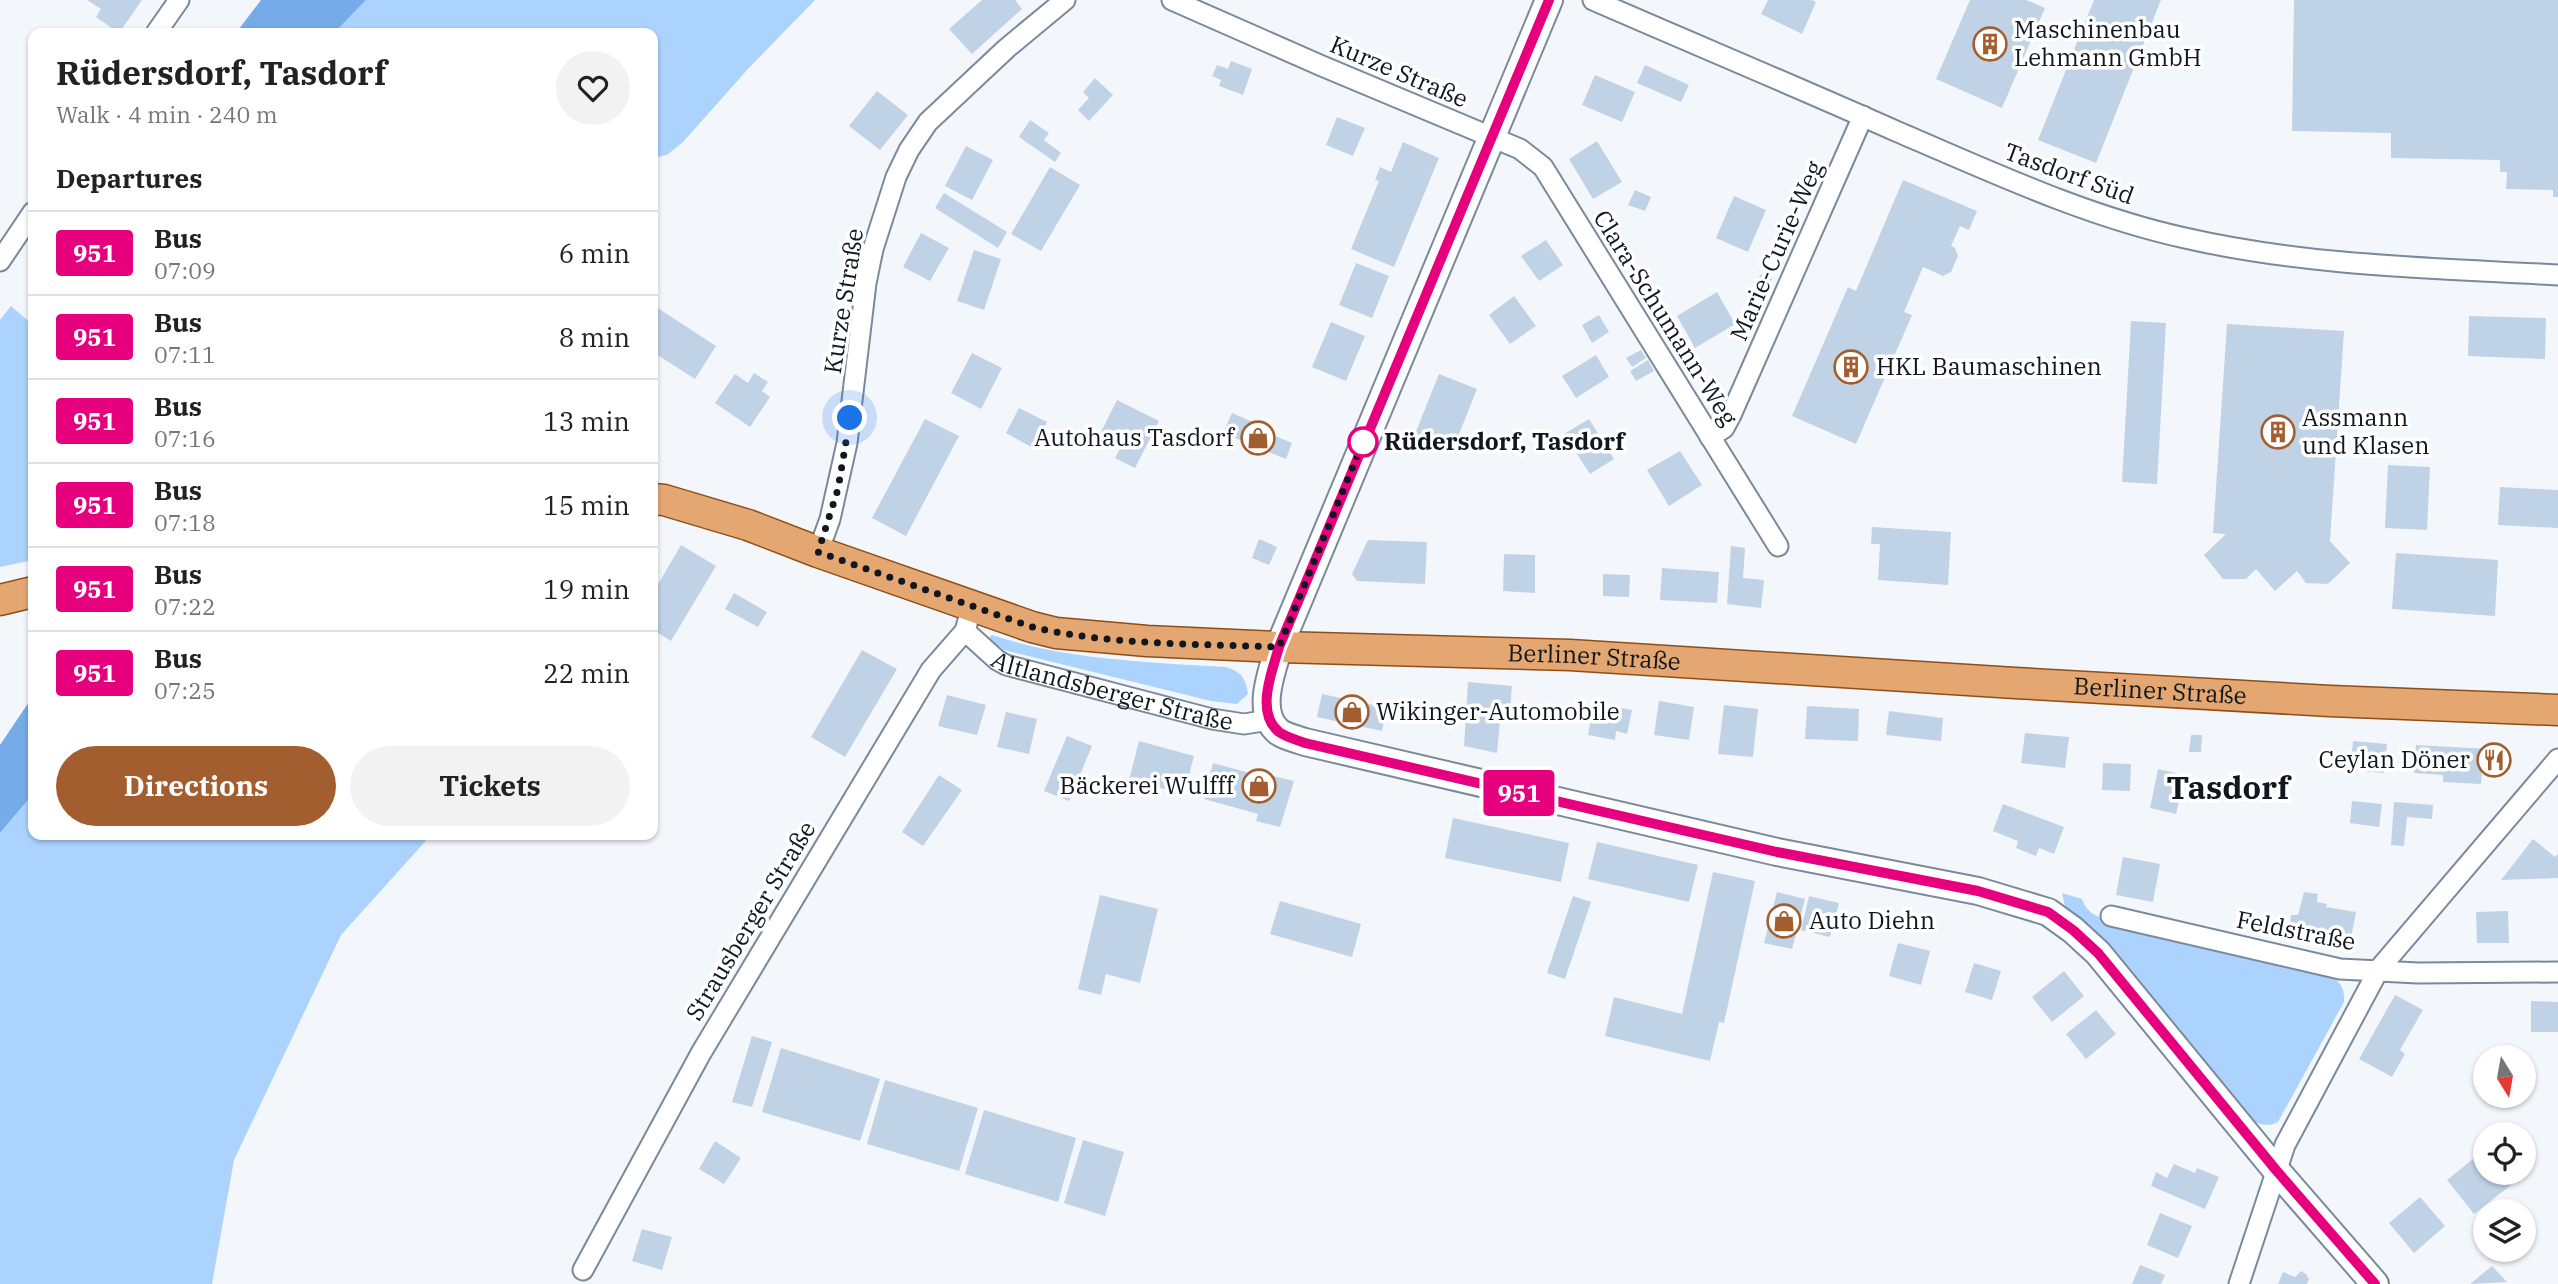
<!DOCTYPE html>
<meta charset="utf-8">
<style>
:root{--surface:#fff;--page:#f2f2f2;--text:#222;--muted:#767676;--line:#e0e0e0;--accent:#a25e2e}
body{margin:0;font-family:"IBM Plex Serif",serif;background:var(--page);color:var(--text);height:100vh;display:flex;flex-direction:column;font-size:26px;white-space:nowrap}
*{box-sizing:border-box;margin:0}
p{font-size:23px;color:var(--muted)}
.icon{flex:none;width:38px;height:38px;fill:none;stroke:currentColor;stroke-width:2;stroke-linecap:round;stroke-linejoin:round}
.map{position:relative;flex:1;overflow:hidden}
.drawer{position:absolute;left:28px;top:28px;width:630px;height:812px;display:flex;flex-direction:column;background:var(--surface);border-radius:14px;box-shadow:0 2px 5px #0004}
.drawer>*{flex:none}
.badge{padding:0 14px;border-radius:5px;font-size:24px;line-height:46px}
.needle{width:46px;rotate:169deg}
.buttons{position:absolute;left:2473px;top:1045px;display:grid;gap:14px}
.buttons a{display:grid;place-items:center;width:63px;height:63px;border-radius:50%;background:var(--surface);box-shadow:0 2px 5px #0004;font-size:35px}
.you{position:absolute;width:35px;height:35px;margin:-18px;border:5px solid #fff;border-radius:50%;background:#1a73e8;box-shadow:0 0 0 10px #1a73e833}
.map>.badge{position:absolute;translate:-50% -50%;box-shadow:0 0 0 4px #fff}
h2{padding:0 28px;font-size:26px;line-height:63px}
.round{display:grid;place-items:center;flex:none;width:74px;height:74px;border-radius:37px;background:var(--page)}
.overview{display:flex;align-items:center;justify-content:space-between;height:119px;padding:0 28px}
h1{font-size:33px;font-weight:700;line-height:52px}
.cta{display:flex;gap:14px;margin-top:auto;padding:14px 28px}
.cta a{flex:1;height:80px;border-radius:42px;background:var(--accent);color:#fff;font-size:28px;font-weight:700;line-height:80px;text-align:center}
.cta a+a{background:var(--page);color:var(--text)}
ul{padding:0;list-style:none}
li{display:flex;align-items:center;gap:21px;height:84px;padding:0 28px;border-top:2px solid var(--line)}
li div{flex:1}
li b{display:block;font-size:26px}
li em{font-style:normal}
li .badge{min-width:77px;font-weight:700;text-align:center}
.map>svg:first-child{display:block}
.green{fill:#abd3fe}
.water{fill:#75ace7}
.building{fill:#c0d2e6}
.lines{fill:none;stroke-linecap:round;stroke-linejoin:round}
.street-casing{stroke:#798a9c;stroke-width:23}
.secondary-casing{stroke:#798a9c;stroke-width:30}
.primary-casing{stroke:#8e4e18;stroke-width:33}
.street{stroke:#fff;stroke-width:19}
.secondary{stroke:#fff;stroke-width:26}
.primary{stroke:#e4a772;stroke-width:30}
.line-casing{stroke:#fff;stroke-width:16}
.line{stroke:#e6007e;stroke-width:10}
.walk{stroke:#11171e;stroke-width:7;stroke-dasharray:0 12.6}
.stop-dot{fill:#fff;stroke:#e6007e;stroke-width:3.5}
.labels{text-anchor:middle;stroke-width:7;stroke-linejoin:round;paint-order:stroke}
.poi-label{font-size:24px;fill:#11171e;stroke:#fff;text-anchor:start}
.street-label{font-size:24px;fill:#11171e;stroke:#fff}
.stop-label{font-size:24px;font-weight:bold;fill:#11171e;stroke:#fff;text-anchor:start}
.district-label{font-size:32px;font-weight:bold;fill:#11171e;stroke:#fff}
</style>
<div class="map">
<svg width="2558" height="1284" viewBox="0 0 2558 1284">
<rect width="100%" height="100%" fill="#f3f7fb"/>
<path class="green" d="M366,0H815L747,70L683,142L667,155L653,158V33H334Z
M11,306L33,325V560L0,567V320Z
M992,635C1068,660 1147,662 1226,667C1242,672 1246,679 1248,694L1237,704L1211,701L1004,650L988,639Z
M33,794V835H431L341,935L234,1160L212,1284H0V833Z
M2062,893L2082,899C2086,912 2096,916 2107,921L2332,976C2341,984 2345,989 2344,1002L2278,1122C2267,1127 2260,1125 2250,1119L2066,910Z"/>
<path class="water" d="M261,0H366L334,33H236Z
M33,696V794L0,833V745Z"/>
<path class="building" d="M87,0H142L119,33L96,17L101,9Z
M982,0H1015L1022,9L972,54L949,29Z
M1768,0H1812L1816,2L1802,34L1761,14Z
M1970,0H2026L2045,8L2002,108L1936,79Z
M2094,0H2161L2096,163L2038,140Z
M2294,0H2558V197H2553V190L2506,189L2507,172H2500V160L2391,158V133L2292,131Z
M1231,61L1252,69L1243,95L1219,86L1221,80L1212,76L1217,65L1228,69Z
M1645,65L1689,85L1681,102L1637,83Z
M1595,75L1635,92L1622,122L1582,105Z
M1095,78L1113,95L1089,121L1078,110L1089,98L1083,92Z
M877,91L908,115L880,150L849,126Z
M1337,117L1365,128L1353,156L1326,145Z
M1030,120L1049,133L1044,140L1061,153L1055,162L1019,137Z
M1597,141L1622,182L1593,199L1569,159Z
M1403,142L1439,158L1394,267L1351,249L1379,181L1375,180L1380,167L1391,172Z
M966,146L993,160L972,200L945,186Z
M1050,167L1080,185L1041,251L1011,234Z
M1903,180L1977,211L1969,230L1960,226L1951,246L1955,248L1958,256L1951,272L1943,276L1923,267L1904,312L1912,315L1856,444L1792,416L1848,287L1856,291Z
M1635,190L1651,197L1645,211L1628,205Z
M944,193L1007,232L998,248L935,208Z
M1734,196L1766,210L1748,252L1716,238Z
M921,233L949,248L930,281L903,267Z
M1546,240L1563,265L1539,281L1521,256Z
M974,250L1001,259L984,310L957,301Z
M1356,263L1389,276L1372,318L1339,305Z
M1761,274L1772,279L1768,289L1756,284Z
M1717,292L1735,324L1695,348L1677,316Z
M1514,296L1536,326L1510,344L1489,315Z
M653,305L716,346L695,379L653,352Z
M1599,315L1609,332L1592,343L1582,325Z
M2469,316L2546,318L2545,359L2468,356Z
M2131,321L2166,323L2157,484L2122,482Z
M1331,322L1365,336L1346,381L1312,367Z
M2227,324L2344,331L2330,541L2350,563L2328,584L2306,583L2297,571L2275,591L2256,569L2246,579H2223L2204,555L2226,534L2213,533Z
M1641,350L1646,358L1632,367L1626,358Z
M972,353L1002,368L981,409L951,393Z
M1596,355L1609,377L1576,398L1562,376Z
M1648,360L1654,371L1636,381L1630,371Z
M754,373L768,382L762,391L770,397L750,427L715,403L735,374L748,383Z
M1439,374L1477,389L1451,454L1413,439Z
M1117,400L1159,421L1135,468L1115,458L1120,449L1098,438Z
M1019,408L1047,422L1033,448L1006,433Z
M1232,413L1255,423L1265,432L1292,443L1286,459L1223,433Z
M925,419L959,436L906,536L872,518Z
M1589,419L1614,459L1590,474L1564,434Z
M1680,451L1702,485L1669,506L1647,470Z
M2388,465L2430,467L2427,530L2385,528Z
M2500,487L2558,490V528L2498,525Z
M1872,527L1951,532L1948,585L1878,580L1880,544H1871Z
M1259,539L1277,547L1269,565L1252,558Z
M1368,540L1427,542L1425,584L1357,581L1352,574Z
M681,545L716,566L671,641L653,630V593Z
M1731,546L1745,548L1743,578L1764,580L1761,608L1727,604Z
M2396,553L2498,560L2495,616L2392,609Z
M1504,554L1535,555V593L1503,591Z
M1662,568L1719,572L1717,603L1660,600Z
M1603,574L1630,575L1629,597L1603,596Z
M734,593L767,612L758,627L725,609Z
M862,650L897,669L845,757L811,737Z
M1468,682L1512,686L1509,721H1500L1497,753L1464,746Z
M1322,694L1387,708L1382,731L1317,717Z
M947,695L986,705L977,735L938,726Z
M1659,701L1694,707L1689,740L1654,735Z
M1594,703L1632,710L1627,734L1616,731L1615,740L1588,735Z
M1724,705L1758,709L1753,757L1718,754Z
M1807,706L1859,709L1858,741L1805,739Z
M1889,711L1943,718L1941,741L1886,735Z
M1006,712L1037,719L1029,754L997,747Z
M2025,733L2069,737L2065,768L2021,763Z
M2191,735H2202L2201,752H2189Z
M1067,736L1092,746L1069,801L1044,791Z
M1139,741L1194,756L1184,794L1129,780Z
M2353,741L2387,744L2384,773L2350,770Z
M2416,745L2506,750L2505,771L2482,770L2481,784L2443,782V775L2414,773Z
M1213,763L1268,778L1269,775L1294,781L1280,827L1256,821L1258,814L1204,799Z
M2103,763L2131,764L2130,791L2102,790Z
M2158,769L2185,775L2176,814L2150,808Z
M939,775L962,790L923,846L902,832Z
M2352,801L2382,804L2379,827L2350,823Z
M2394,802L2433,805L2432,819L2407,817L2404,846L2391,845Z
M2003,804L2064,827L2054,854L2039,848L2036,856L2016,848L2018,841L1993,831Z
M1453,818L1569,843L1561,882L1445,858Z
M2533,839L2555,857L2558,854V878L2501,880Z
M1597,842L1698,865L1689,902L1588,879Z
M2123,857L2160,864L2153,902L2116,895Z
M1713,872L1755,881L1724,1023L1719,1022L1710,1061L1605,1036L1614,997L1682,1014Z
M1777,892L1805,899L1792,949L1764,943Z
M2304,892L2318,894L2317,902L2327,904L2326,907L2356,912L2350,943L2296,932V929L2290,927L2291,915H2298Z
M1100,895L1158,909L1140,983L1106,974L1101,995L1078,989Z
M1573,896L1591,902L1565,979L1547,973Z
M1809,896L1839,903L1830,937L1801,930Z
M1280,901L1361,924L1352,957L1270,934Z
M2508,911L2509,943H2477L2476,912Z
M1898,943L1930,951L1921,985L1889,976Z
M1974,963L2001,971L1992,1000L1965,992Z
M2064,971L2084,996L2052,1022L2032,997Z
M2395,995L2423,1010L2400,1050L2405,1054L2392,1077L2359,1059Z
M2531,1001L2558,1002V1032H2531Z
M2096,1010L2116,1034L2086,1059L2066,1034Z
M752,1036L772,1042L752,1107L732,1102Z
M781,1048L880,1079L860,1141L762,1112Z
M885,1080L978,1108L959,1171L867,1144Z
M984,1110L1076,1138L1058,1202L965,1174Z
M1083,1140L1124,1152L1105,1216L1064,1203Z
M715,1141L741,1158L724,1184L699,1169Z
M2483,1151L2485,1172H2501L2511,1185L2474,1214L2447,1180Z
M2174,1164L2195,1173L2197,1168L2219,1177L2205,1209L2151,1186L2156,1172L2167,1178Z
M2420,1197L2445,1226L2414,1253L2389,1223Z
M2160,1213L2192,1226L2178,1258L2147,1245Z
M642,1229L672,1237L662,1270L632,1261Z
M2140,1265L2165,1275L2161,1284H2132Z
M2492,1266L2507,1282L2470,1284Z
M2301,1271L2306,1274L2309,1279L2307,1284H2278L2283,1272L2295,1277Z"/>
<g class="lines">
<defs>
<g id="street">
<path d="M1172,0L1322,66L1520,149L1543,167L1778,546"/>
<path d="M1593,0C1694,44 1797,87 1898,132C1992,172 2085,216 2185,238C2307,266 2433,268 2558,275"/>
<path d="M156,33L179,0"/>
<path d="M0,261L33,212"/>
<path d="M1710,437L1724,428L1731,415L1863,116"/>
<path d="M818,552L830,519L847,443L866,283L873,249L896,177L909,150L928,122L1007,48L1065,0"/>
<path id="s1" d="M965,631L997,660L1006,665L1212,719L1244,724L1269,720"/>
<path d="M2111,916L2340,969L2418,973L2558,972"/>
<path d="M583,1270L701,1053L931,670L965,631L972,606"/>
<path d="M2239,1284L2285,1145L2379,969L2558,759"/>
</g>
<path id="secondary" d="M1549,0L1279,647C1272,671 1255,713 1279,732C1286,737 1297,739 1305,742L1777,852L1978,891L2048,912L2073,930L2098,953L2276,1170L2375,1284"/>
<g id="primary">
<path id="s2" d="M653,499L664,500L748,525L818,552L1032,627L1056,633L1147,641L1279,647L1570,655L2015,683L2330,701L2558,710"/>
<path d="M0,600L33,592"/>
</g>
</defs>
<use href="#street" class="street-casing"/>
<use href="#secondary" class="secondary-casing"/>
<use href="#primary" class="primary-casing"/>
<use href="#street" class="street"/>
<use href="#secondary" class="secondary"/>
<use href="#primary" class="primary"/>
</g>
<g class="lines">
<defs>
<path id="line" d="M1549,0L1279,647C1272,671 1255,713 1279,732C1286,737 1297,740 1305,743L1777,852L1978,891L2048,912L2073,930L2098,953L2276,1170L2375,1284"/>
</defs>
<use href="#line" class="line-casing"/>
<use href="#line" class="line"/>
<path class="walk" d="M850,418L838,489L818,552L1032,627C1108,645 1201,644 1279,647L1363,442"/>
</g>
<defs>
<symbol id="building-ring" viewBox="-11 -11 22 22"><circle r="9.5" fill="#fff" stroke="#a25e2e" stroke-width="1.5"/><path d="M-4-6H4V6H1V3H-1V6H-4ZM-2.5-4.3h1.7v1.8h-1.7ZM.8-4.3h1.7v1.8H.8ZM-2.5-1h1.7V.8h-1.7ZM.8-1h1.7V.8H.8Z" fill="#a25e2e"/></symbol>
<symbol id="shop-ring" viewBox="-11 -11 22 22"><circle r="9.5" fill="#fff" stroke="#a25e2e" stroke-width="1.5"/><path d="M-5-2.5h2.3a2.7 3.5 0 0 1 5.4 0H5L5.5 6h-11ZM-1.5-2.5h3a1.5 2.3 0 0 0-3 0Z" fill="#a25e2e"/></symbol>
<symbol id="restaurant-ring" viewBox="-11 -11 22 22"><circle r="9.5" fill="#fff" stroke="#a25e2e" stroke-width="1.5"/><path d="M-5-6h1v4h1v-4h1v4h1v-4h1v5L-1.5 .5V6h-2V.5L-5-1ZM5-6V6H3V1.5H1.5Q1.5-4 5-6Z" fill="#a25e2e"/></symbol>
</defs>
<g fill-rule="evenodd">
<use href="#building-ring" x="1971" y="25" width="38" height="38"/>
<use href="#building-ring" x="1832" y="348" width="38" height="38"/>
<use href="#building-ring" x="2259" y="413" width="38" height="38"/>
<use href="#shop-ring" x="1239" y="419" width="38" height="38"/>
<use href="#shop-ring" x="1333" y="693" width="38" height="38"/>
<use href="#restaurant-ring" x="2475" y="741" width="38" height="38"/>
<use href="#shop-ring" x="1240" y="767" width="38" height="38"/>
<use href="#shop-ring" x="1765" y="902" width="38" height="38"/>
</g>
<circle class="stop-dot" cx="1363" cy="442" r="14"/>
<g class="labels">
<g class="poi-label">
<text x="2014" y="38">Maschinenbau<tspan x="2014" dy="28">Lehmann GmbH</tspan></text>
<text x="1876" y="375">HKL Baumaschinen</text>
<text x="2302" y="426">Assmann<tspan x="2302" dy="28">und Klasen</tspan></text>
<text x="1234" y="446" text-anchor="end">Autohaus Tasdorf</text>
<text x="1376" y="720">Wikinger-Automobile</text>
<text x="2470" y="768" text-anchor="end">Ceylan Döner</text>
<text x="1234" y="794" text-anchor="end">Bäckerei Wulfff</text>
<text x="1809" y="929">Auto Diehn</text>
</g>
<g class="street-label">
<text transform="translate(1399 72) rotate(23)" y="8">Kurze Straße</text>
<text transform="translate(2069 174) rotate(20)" y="8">Tasdorf Süd</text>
<text transform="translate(1777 251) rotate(-66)" y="8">Marie-Curie-Weg</text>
<text transform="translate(844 301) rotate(-81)" y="8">Kurze Straße</text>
<text transform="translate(1665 318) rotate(58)" y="8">Clara-Schumann-Weg</text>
<text dy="8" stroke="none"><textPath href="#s2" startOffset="964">Berliner Straße</textPath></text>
<text dy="8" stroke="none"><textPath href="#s1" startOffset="163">Altlandsberger Straße</textPath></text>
<text dy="8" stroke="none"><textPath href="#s2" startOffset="1531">Berliner Straße</textPath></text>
<text transform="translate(751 921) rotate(-59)" y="8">Strausberger Straße</text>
<text transform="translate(2296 931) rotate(11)" y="8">Feldstraße</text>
</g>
<g class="stop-label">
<text x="1384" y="450">Rüdersdorf, Tasdorf</text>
</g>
<g class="district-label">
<text x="2228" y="799">Tasdorf</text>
</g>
</g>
</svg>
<div class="buttons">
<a><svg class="needle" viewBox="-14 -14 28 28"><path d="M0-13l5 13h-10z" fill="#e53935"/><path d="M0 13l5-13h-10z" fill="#767676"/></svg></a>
<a><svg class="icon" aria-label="locate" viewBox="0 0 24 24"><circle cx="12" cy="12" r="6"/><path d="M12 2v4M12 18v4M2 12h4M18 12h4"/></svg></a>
<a><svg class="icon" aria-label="layers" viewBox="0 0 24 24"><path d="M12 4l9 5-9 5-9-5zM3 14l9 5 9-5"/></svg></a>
</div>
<div class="you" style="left:850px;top:418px"></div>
<b class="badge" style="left:1519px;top:793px;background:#e6007e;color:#fff">951</b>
<section class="drawer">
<div class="overview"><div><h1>Rüdersdorf, Tasdorf</h1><p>Walk · 4 min · 240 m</p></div><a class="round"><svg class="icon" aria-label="heart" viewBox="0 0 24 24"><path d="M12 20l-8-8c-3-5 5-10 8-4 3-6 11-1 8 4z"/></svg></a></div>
<h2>Departures</h2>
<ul>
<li><span class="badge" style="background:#e6007e;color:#fff">951</span><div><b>Bus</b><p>07:09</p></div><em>6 min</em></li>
<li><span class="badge" style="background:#e6007e;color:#fff">951</span><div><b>Bus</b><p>07:11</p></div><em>8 min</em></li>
<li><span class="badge" style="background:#e6007e;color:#fff">951</span><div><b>Bus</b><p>07:16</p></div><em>13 min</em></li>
<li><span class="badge" style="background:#e6007e;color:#fff">951</span><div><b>Bus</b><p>07:18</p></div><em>15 min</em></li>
<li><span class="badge" style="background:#e6007e;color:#fff">951</span><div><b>Bus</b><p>07:22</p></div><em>19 min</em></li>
<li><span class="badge" style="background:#e6007e;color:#fff">951</span><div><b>Bus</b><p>07:25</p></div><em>22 min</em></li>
</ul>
<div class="cta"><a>Directions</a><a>Tickets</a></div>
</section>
</div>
